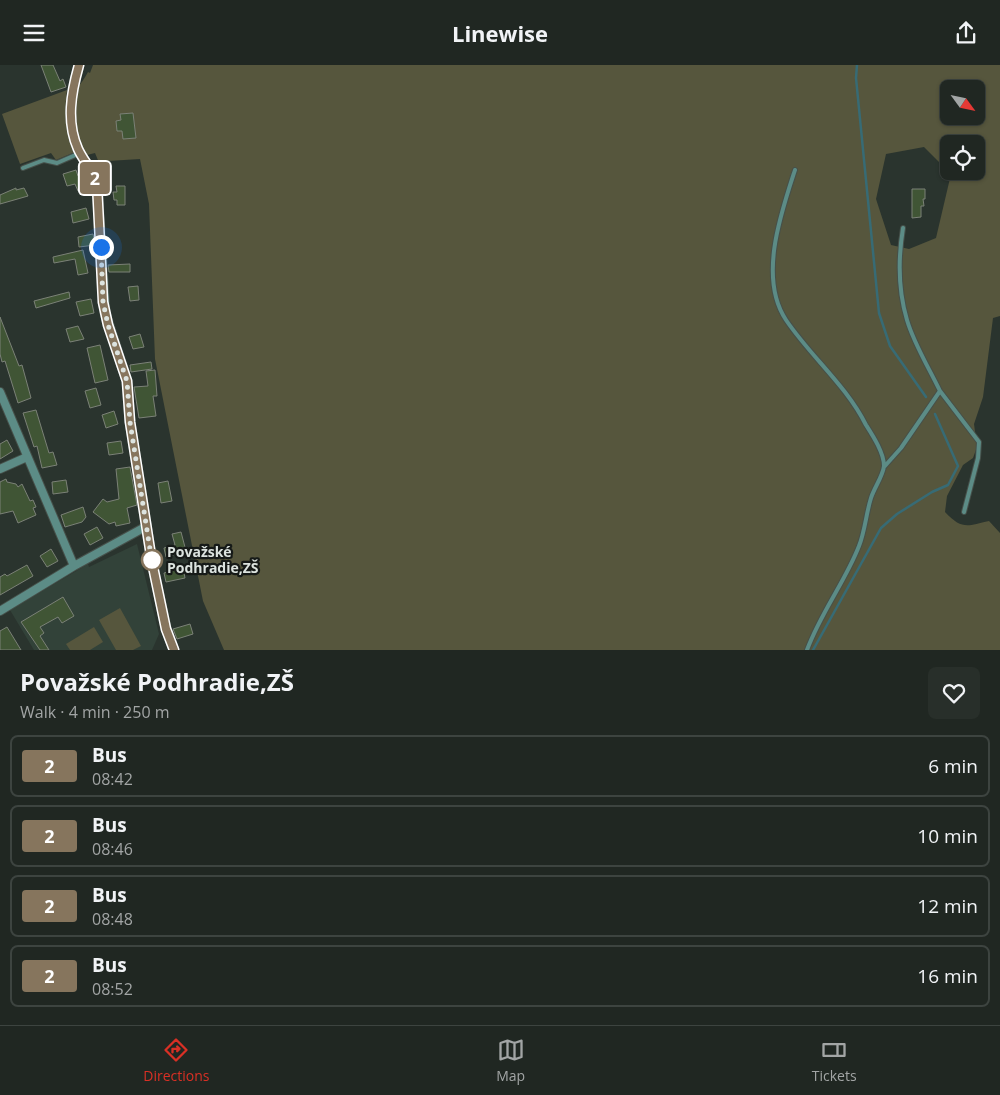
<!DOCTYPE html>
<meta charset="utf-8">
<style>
:root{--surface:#202722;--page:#282f2a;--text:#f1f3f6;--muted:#a2a5a5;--line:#3d4440;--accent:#d93025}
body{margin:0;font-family:"Open Sans",sans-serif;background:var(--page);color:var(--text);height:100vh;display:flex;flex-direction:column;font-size:19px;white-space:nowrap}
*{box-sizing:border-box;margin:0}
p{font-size:16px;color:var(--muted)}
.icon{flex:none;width:28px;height:28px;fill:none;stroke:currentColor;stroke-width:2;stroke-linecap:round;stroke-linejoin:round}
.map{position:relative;height:585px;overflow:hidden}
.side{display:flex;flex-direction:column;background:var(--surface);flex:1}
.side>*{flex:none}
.badge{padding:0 10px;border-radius:4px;font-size:18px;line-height:32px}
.needle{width:32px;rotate:123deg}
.fabs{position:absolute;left:940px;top:15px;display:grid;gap:10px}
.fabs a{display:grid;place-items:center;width:45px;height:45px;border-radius:8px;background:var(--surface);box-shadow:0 1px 4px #0004,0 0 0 1px var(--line);font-size:25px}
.you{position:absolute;width:25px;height:25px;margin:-12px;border:4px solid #fff;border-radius:50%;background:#1a73e8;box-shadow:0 0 0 8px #1a73e833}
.map>.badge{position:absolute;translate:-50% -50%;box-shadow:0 0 0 2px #fff}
.round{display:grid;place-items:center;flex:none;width:52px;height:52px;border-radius:8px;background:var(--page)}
.overview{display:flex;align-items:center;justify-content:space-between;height:85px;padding:0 20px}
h1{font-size:24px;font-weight:700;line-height:38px}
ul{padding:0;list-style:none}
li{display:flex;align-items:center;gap:15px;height:62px;margin:0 10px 8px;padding:0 10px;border:2px solid var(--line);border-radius:8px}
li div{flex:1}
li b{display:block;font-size:19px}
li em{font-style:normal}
li .badge{min-width:55px;font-weight:700;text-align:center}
header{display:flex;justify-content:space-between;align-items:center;height:65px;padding:0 20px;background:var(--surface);font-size:22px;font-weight:700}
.tab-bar{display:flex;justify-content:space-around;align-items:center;height:70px;border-top:1px solid var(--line);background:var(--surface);font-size:14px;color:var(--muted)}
.tab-bar a{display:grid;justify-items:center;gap:2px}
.tab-bar .selected{color:var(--accent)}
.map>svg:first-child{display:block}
.built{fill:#324239}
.green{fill:#56563d;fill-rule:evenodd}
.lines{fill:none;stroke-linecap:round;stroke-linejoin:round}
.stream{stroke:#376b75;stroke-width:2.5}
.building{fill:#405535;stroke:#7b8177}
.service-casing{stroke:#46504a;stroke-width:6}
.minor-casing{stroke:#46504a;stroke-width:10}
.tertiary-casing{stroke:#46504a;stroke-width:11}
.service{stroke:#5c8c86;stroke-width:4}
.minor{stroke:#5c8c86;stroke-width:8}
.tertiary{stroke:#5c8c86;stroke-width:9}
.line-casing{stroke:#fff;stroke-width:11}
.line{stroke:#86755d;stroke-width:8}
.walk{stroke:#dce3df;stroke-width:5;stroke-dasharray:0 9}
.stop-dot{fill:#fff;stroke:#86755d;stroke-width:2.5}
.labels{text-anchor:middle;stroke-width:4.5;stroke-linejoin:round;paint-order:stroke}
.stop-label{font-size:14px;font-weight:bold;fill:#dce3df;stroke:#161a18;text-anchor:start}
</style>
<header><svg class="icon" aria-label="menu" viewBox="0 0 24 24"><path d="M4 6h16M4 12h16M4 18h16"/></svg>Linewise<svg class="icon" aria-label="share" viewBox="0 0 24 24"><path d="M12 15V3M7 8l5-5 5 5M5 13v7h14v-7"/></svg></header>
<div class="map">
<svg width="1000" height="585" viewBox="0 0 1000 585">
<rect width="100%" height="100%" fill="#2a342e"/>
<path class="built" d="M137,479L159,569L152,585H34L10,545L88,499L89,502Z"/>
<path class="green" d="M93,0H1000V251L993,253L983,332L974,359L977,382L973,393L963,400L947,431L945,447C962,465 967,461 989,456L1000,468V585H224L203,536L155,294L149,139L140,94L108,96L100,100L95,88L87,90C77,75 69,41 77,24C80,19 85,13 88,7L90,8ZM949,24H976V51H949ZM949,79H976V106H949ZM924,82L951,109L936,173L909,184L891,180L876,134L886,89Z
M67,25C64,48 66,66 75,87L56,95L51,88L20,99L2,49Z
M120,543L141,581L133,585H116L99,555Z
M94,562L103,577L90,585H70L66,579Z"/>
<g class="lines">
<path class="stream" d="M857,0L856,13L879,248L890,281L926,332
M813,585L881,463L897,449L932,427L948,420L958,401L935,349"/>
</g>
<path class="building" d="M41,0H53L60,16L63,14L66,22L51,27Z
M133,48L136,73L123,74L122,66H117L116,56L121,55L120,49Z
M76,105L78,111L85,108L91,122L78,126L75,119L67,121L63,109Z
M116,121H125V140H117V135H114L113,127H117Z
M16,123V125L24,123L28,131L0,139V130Z
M912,124H925V134H923L924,141H921V152L912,153Z
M86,143L89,154L73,158L71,147Z
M93,169L95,180L79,182L78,172Z
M83,185L88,208L78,210L75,194L54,198L53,192Z
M130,199V207H109L108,200Z
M138,221L139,235L130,236L128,222Z
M69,227L70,233L36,243L34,236Z
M91,234L94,248L80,251L76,237Z
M0,252L19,301L22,300L31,333L18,338L5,296L2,297L0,289Z
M78,261L84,274L70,277L66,264Z
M140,269L144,282L133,284L129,272Z
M100,280L108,315L95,318L87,283Z
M151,297L152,304L131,307L130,300Z
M155,305L157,331H153L156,351L139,353L134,322L148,321L146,306Z
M96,323L101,340L90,343L85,326Z
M36,345L49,388L53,387L57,400L42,403L37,381L34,382L23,348Z
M114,346L118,359L106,363L102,350Z
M7,375L13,386L0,394V379Z
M121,376L123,388L109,390L107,378Z
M130,402L137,440L127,443L130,458L116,461L115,457L109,459L93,447L103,434L107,437L119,434L116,404Z
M6,414L7,417L16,419L18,422L22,419L30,436L33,435L36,442L33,443L36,450L18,458L13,446L0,449V417Z
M66,415L68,427L53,429L52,417Z
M168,416L172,436L161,438L158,418Z
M83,442L86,452L82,457L65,462L61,450Z
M97,462L103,473L90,480L84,469Z
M181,467L186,486L166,492L164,483L175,480L172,469Z
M51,484L58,496L47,502L40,491Z
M27,500L33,511L0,530V512L5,509L7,511Z
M183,503L185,513L166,517L164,508Z
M63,532L74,551L62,558L58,552L40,562L44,568L40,571L49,585H40L21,557Z
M190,559L193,569L177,574L173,564Z
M7,562L21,585H0V566Z"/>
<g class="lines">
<defs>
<path id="service" d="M23,103L44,95L57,98L80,88
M795,105C781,148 758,213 786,255C811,292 846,320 866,360C873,371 884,388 884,401C883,411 874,423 871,433C866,449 865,466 859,481C845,517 821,547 807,585
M940,326L979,377L978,393L964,447
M884,402L901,383L940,326C929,303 914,279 907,255C898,225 898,194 903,163"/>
<path id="minor" d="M0,327L74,501
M0,404L27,392
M0,546L74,501L147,461"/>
<path id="tertiary" d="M79,0C71,28 66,57 78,84C84,97 93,105 97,119L105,248L127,316L130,357L152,497L166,563L174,585"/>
</defs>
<use href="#service" class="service-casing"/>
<use href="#minor" class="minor-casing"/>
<use href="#tertiary" class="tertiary-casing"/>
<use href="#service" class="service"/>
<use href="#minor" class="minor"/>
<use href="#tertiary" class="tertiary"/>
</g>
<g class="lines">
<defs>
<path id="line" d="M79,0C71,28 66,57 78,84C84,97 93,105 97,119L103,237L108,260L127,316L130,357L152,497L166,564L174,585"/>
</defs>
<use href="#line" class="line-casing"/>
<use href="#line" class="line"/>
<path class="walk" d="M101,182L103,237L108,260L127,316L130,357L152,497V495"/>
</g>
<circle class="stop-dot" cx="152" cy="495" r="10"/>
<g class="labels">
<g class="stop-label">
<text x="167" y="492">Považské<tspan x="167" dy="16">Podhradie,ZŠ</tspan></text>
</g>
</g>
</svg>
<div class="fabs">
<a><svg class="needle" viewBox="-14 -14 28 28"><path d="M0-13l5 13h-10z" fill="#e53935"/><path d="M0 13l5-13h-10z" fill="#a2a5a5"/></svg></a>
<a><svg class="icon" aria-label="locate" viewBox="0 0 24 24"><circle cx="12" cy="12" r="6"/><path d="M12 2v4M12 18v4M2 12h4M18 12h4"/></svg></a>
</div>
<div class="you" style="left:101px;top:182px"></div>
<b class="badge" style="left:95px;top:113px;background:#86755d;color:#fff">2</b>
</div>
<section class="side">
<div class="overview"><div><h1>Považské Podhradie,ZŠ</h1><p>Walk · 4 min · 250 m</p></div><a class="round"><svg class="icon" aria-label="heart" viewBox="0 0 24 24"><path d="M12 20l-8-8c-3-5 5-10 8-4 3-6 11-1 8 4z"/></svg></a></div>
<ul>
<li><span class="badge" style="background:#86755d;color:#fff">2</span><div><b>Bus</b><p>08:42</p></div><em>6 min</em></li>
<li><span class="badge" style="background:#86755d;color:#fff">2</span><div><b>Bus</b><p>08:46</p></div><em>10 min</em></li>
<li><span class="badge" style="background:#86755d;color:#fff">2</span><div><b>Bus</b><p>08:48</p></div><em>12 min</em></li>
<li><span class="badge" style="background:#86755d;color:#fff">2</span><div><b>Bus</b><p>08:52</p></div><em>16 min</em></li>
</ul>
</section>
<nav class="tab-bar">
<a class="selected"><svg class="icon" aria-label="directions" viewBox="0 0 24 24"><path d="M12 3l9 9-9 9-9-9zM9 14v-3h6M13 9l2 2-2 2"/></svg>Directions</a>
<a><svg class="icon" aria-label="map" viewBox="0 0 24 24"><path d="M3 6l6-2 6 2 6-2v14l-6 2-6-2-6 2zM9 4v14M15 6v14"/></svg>Map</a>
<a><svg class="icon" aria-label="tickets" viewBox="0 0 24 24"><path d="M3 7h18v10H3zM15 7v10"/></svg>Tickets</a>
</nav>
